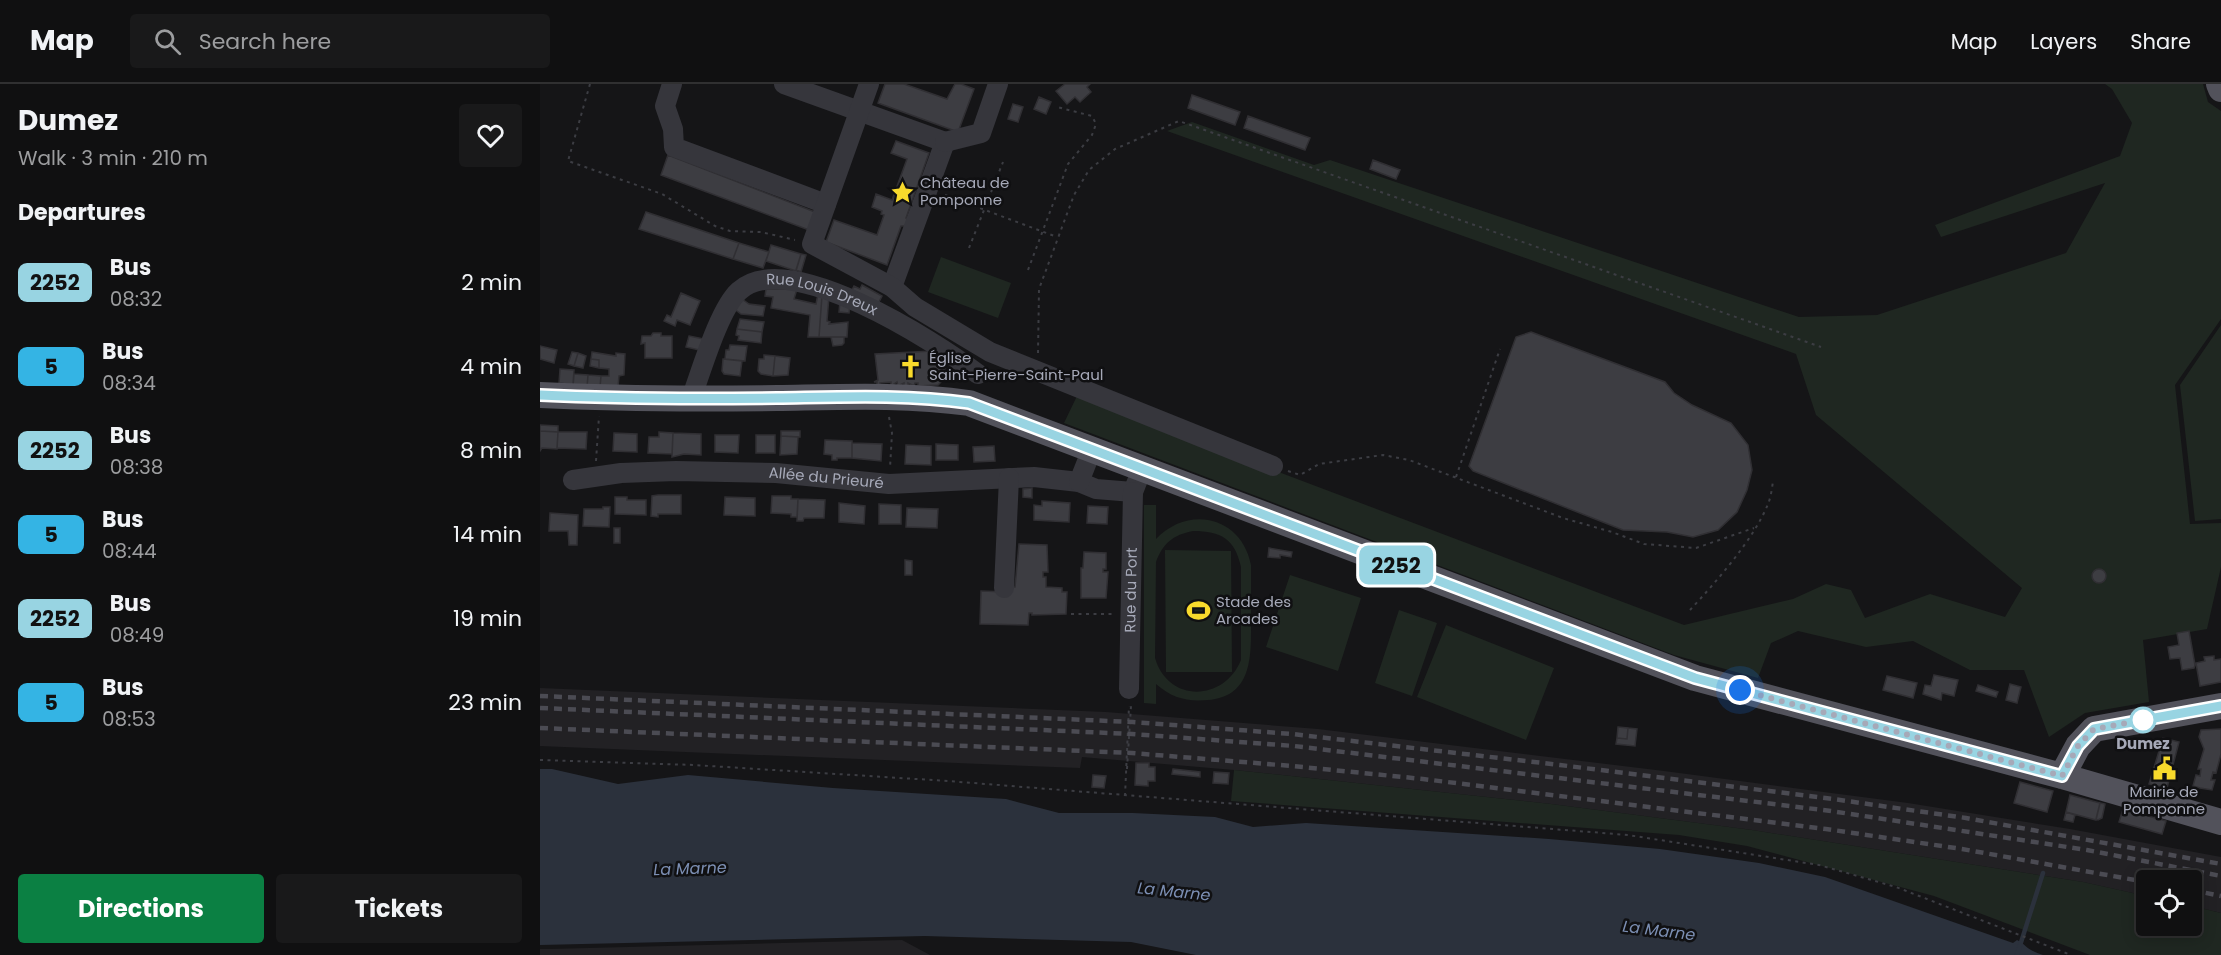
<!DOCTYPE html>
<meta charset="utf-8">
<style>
:root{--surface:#101011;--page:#19191a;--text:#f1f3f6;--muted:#9c9d9f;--line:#303031;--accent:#0b8043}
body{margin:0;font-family:Poppins,sans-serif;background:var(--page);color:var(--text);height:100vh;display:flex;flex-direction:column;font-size:22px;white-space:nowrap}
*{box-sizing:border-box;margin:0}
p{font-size:20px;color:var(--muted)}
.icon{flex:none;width:33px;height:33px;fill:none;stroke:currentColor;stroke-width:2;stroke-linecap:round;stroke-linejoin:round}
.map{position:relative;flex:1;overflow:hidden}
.panel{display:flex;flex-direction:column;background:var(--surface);width:540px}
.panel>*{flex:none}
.badge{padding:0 12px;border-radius:9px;font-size:21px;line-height:39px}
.tools{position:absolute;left:1596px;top:786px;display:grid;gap:12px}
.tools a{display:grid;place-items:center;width:66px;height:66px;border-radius:6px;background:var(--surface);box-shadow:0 3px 15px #0003,0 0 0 2px var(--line);font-size:30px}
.you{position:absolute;width:30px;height:30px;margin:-15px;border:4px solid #fff;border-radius:50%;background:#1a73e8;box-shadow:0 0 0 9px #1a73e833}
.map>.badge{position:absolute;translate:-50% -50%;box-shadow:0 0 0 3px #fff}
h2{padding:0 18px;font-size:22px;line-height:54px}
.round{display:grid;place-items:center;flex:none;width:63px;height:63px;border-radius:6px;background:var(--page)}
.summary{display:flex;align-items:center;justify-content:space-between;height:102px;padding:0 18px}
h1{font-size:28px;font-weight:700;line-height:45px}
.primary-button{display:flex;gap:12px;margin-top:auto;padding:12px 18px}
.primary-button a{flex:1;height:69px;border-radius:6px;background:var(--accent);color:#fff;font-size:24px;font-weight:700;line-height:69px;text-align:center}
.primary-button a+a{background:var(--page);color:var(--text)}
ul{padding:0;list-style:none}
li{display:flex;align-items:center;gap:18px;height:84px;padding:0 18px}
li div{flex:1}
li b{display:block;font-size:22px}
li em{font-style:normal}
li .badge{min-width:66px;font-weight:700;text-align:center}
header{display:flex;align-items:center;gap:36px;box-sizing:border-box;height:84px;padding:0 30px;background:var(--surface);border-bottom:2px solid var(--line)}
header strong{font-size:28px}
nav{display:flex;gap:33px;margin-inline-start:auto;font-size:21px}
.search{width:420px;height:54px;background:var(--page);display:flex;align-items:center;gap:15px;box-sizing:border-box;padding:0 21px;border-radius:6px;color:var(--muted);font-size:22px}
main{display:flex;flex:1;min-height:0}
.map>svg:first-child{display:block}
.built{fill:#222124}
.green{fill:#1f2721;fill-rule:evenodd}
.water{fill:#2b313c}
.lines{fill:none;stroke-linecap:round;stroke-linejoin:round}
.stream{stroke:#2b313c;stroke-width:4.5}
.building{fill:#3d3d42;stroke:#302f33;stroke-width:1.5}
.path{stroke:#3c3d43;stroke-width:2;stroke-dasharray:3 4.5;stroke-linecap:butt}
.minor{stroke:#36363c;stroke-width:20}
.major{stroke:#52525b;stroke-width:26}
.rail{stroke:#4b4b53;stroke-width:4.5;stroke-dasharray:8 6;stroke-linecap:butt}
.line-casing{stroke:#fff;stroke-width:14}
.line{stroke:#98d4e2;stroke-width:9}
.walk{stroke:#a6a9b8;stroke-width:6;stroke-dasharray:0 10.8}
.stop-dot{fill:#fff;stroke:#98d4e2;stroke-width:3}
.labels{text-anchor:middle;stroke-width:5;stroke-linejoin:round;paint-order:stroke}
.poi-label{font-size:15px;fill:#a6a9b8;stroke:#101012;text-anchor:start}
.street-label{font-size:15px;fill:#a6a9b8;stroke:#101012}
.stop-label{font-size:15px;font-weight:bold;fill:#a6a9b8;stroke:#101012}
.water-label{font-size:16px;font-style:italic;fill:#7c8fb4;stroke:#101012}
</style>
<header>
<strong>Map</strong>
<div class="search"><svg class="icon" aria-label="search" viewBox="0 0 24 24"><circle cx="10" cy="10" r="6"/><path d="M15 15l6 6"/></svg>Search here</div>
<nav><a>Map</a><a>Layers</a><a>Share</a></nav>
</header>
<main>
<section class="panel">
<div class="summary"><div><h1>Dumez</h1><p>Walk · 3 min · 210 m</p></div><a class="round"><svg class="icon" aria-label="heart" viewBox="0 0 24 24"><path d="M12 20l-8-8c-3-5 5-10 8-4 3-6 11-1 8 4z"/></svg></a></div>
<h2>Departures</h2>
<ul>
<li><span class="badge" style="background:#98d4e2;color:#111">2252</span><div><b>Bus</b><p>08:32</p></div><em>2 min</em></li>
<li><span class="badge" style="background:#34b4e4;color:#111">5</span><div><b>Bus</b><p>08:34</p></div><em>4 min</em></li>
<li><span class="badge" style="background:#98d4e2;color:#111">2252</span><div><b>Bus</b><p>08:38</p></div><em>8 min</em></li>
<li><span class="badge" style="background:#34b4e4;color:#111">5</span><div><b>Bus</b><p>08:44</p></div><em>14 min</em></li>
<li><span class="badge" style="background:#98d4e2;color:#111">2252</span><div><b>Bus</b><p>08:49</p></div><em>19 min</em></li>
<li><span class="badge" style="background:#34b4e4;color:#111">5</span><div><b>Bus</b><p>08:53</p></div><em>23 min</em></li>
</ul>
<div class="primary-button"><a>Directions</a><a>Tickets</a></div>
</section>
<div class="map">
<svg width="1681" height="871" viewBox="0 0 1681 871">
<rect width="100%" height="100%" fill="#151517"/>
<path class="built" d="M0,604L566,628L778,645L1124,687L1368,719L1530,745L1681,773V829L1652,822V796H1606V812L1543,798L1212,746L1011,720L694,686L542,673L540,684L0,662Z
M362,856L390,871H0V865H10Z"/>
<path class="green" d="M1565,0H1663L1668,18L1681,27V235L1635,301L1650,440L1681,439V483L1667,545L1603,556L1609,618L1545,629L1509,653L1484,586H1430L1373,557L1326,563L1258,547L1231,559L1218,594L1134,571L524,339L537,312L1144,541L1253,515L1286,500L1311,506L1325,534L1390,510L1465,533L1482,504L1276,331L1256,270L627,47L652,38L774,81L790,76L1259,233L1337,231L1526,169L1565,99L1401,153L1395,141L1580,72L1592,39L1572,5Z
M401,173L471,199L458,234L388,208Z
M1681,241V435L1655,437L1640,301Z
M604,421H616V455C649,420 702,433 711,481C711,500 711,518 711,537C711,572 713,612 668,616C647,618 632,614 616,600V620L604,619ZM653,447C681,447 695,455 701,483V576C684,618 628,619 615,574L616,478C623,459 633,451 653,447Z
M625,466L691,467L692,588H626Z
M750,491L821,514L798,587L726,563Z
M859,526L897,539L872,612L835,599Z
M906,541L1014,584L986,656L877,613Z
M694,686L1011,720L1212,746L1543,798L1606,812V842H1652V822L1681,829V871H1550L1394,812L1207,762L1139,751L691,717Z"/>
<path class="water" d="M0,685H12L78,700L148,691L293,704L466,715L519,729H593L675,733L713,743L766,739L1009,755L1120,765L1219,779L1285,793L1473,859L1477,856C1484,859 1485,863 1491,866C1494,868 1499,870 1503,871H656L591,858L385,852L0,861Z"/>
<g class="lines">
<path class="stream" d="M1477,871L1503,789"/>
</g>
<path class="building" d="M345,0H364L407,15L415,0H421L434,5L418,48L338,19Z
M525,0H550L547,3L551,8L540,18L535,13L527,20L516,7Z
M652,11L700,28L695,41L648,24Z
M499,13L511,18L506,30L494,25Z
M473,20L483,23L478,38L468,35Z
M708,32L770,54L765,66L704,44Z
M356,57L389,69L366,134L368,136L366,142H361L347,181L286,158L294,136L337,151L344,131L341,130L342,127L332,123L336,110L352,116L367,75L351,69Z
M128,71L275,128L269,146L121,91Z
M833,76L860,86L856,95L830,85Z
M106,128L199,159L193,175L99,145Z
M199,159L229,168L223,184L193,175Z
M231,161L261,170L256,187L226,177Z
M261,170L266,171L261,188L256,186Z
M322,201L342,212L338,220L312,206L314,202L320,205Z
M226,205H257L254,215L276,220L278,210L282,211L279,253H268L270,231L231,224L233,213L225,212Z
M141,209L160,217L150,241L137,236L135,242L124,237L127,231L131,233Z
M282,211L289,212L287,237L290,238L289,240L308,238L307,253H279Z
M202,215L209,220L225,222L223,232L201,230L193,224Z
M300,217L310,222L309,229L299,228Z
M200,235L224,238L222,248L197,245Z
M197,245L222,248L221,259L198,256L199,252L196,251Z
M991,248L1125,298L1134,309L1152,321L1191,339L1208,361L1212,386L1207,406L1197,428L1178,446L1153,453L1127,448L1083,446L933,387L929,382L976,253Z
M113,249H121V252H132V274H105V259L101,260L102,252H111Z
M149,252L164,255L159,266L146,263Z
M291,253H304V259L302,261L293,262Z
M190,261L207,262L205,277L185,275L186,266H189Z
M0,262L17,266L14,279L0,275Z
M392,267L405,279V288L402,291V297L398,301L378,302V299H375L374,302L368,299V302H364V299L358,302L357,298L351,302V298L340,299V301H337V298H334L338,296L335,270Z
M32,268L38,269L34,282L28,280Z
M52,268L76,272V269L85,270L84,291L79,292L78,303H60L61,292H69V285L59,284V276L51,275Z
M38,269L46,272L43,284L34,282Z
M224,271L235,272L233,292L221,290L218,287L219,275H224Z
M235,272L250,274L248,291L233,292Z
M51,275L59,276V284L50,282Z
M183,275L202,277L200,292L184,290L182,287Z
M20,285L34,286L33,301L19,299Z
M34,290L48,291L47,303L33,302Z
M48,291L61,292L60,303H47Z
M0,341L18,342V348L0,347Z
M0,347L18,348L17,365L2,364L0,367Z
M241,347H260V353L241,352Z
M18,348H47L46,365L17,364Z
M119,348L133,349L132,370L108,369L109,353H119Z
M74,349L97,350V368L73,367Z
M133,349L161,350V371L144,370L132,373Z
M175,351H199L198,369L175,368Z
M216,351H235V369H216Z
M241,352L258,353L257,370L240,371Z
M285,356L312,357V374H297V376H292V371L284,370Z
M312,359L342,360L341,377L312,374Z
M396,360L418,361V376H396Z
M366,361L391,362V381L365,380Z
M454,362L455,377L434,378L433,363Z
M492,404V414L483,413V405Z
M118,411H141V430H118V433L111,432L112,412Z
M232,412H251V415H258L257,433H251V430L231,429Z
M75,413H87V416H106V431L75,430Z
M185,413L215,414V432L184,431Z
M258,415L285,416L284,434H264L263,437H257Z
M502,417L530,419L529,438L494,436V421L502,422Z
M299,419L325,422L324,440L299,438Z
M339,420L361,421V440H339Z
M548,422L568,423L567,440L547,439Z
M63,423H70L69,443L43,442L44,425H63Z
M367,424L398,425L397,444L366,443Z
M10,429L38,431L37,461H29L28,447H9Z
M74,444H80V459H74Z
M479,460L507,461L508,488H503V493H506V503L522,504V508H527L526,530L492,531V529H489L488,541L440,540L441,507L469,508V503H475Z
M729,464L752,468L751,473L740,471V474L728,473Z
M544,468L566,469V485H563V488H568L566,514H541V484H543Z
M365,476L372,477V491H365Z
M1552 492a7 7 0 1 1 14 0a7 7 0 1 1-14 0Z
M1649,547L1655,581L1654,584L1642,586L1640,574L1630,575L1628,563L1639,561L1637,549Z
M1674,572V576L1681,575V598L1660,602L1656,579L1665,577L1664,573Z
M1394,591L1418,596L1414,612L1402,609L1401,616L1383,610L1385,601L1391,602Z
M1347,592L1377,599L1373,614L1343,606Z
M1470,600L1481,603L1477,619L1466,616Z
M1438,601L1458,608L1456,613L1436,607Z
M1078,643L1088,644L1087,655L1077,654Z
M1088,644L1097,645L1095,662L1076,660L1077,654L1087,655Z
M1681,645V670L1676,689L1673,688L1671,696H1675L1672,706L1660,704L1653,702L1656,691L1660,692L1661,685H1658L1664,665L1659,653L1661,646Z
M1623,654L1639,658L1627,704L1609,700Z
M596,679H609V683H615V697H608V702L595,701Z
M633,685L660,688V693L632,690Z
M674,688L689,689L688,700L673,699Z
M553,691L566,692L564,704L552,703Z
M1480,698L1513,707L1507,728L1474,719Z
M1530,711L1560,719L1556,736L1526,728Z
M1560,719L1565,720L1562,734L1558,736L1556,735Z
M1583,725L1626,737L1622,750L1579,738Z
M1526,728L1535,731L1533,738L1524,736Z"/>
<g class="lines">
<path class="path" d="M50,0L28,77L122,110L175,142L190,147L221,148L255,156
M405,111L517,153
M429,164L463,78
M488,186L528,80L552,51L556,40L552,32L517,23
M498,269L499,205L534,111L549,86L575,65L639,37L1281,263
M349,333L352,349L350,384
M56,377L59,332
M748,387L760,391L779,380L843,371L869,376L1023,434L1072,448L1104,460L1156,464L1214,444
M916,393L960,265
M1150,526C1176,498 1214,455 1228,420C1231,413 1232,404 1233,397
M531,530H574
M0,676L154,681L408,697L1088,751L1279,781L1356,803L1531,871
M587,685L591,622
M585,712L589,622"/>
<g class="minor">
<path d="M132,0L125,22L133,45L134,63L286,120"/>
<path d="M244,0L405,58L352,203"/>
<path d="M329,0L272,160L352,203L375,223L450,268L733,382"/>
<path d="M405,58L441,49L458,0"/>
<path id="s1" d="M151,315C161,288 179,225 199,207C247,162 396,258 438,290"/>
<path id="s2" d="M33,396L81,389L136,387L236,389L349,400L494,393L539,398L556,405L593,408L602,385"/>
<path d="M539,398L552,365"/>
<path d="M464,504L469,394"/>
<path id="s3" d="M589,605L593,408"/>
</g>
<path class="major" d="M1679,0L1681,5
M0,311C79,315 158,315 237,314C301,313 365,310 429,319L1155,594L1522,692L1681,738
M1522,692L1538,662L1554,645L1681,622"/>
<path class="rail" d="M0,612L593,638L752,650L1020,681L1293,715L1426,734L1681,780
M0,624L592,650L754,662L1291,727L1547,766L1681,792
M0,644L592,669L752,682L883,695L1286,745L1422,765L1606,798
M1652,806L1681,812"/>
</g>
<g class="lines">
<defs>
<path id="line" d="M0,311C79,315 158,315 237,314C301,313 365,310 429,319L1155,594L1522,692L1538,662L1554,645L1681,622"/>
</defs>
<use href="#line" class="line-casing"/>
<use href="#line" class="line"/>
<path class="walk" d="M1200,606L1522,692L1538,662L1554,645L1603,636"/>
</g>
<defs>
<symbol id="sight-bare" viewBox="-9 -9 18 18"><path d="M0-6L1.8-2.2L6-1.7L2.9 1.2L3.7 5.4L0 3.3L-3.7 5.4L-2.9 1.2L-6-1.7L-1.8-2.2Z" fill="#f8da2c" stroke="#101012" stroke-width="2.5" paint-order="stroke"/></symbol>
<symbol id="church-bare" viewBox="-9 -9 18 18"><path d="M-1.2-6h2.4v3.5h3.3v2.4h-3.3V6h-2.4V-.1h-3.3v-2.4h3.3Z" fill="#f8da2c" stroke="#101012" stroke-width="2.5" paint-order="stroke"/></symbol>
<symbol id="stadium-bare" viewBox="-9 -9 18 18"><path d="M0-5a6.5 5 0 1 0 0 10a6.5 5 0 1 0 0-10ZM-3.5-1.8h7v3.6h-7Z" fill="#f8da2c" stroke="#101012" stroke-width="2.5" paint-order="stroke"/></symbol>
<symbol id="civic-bare" viewBox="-9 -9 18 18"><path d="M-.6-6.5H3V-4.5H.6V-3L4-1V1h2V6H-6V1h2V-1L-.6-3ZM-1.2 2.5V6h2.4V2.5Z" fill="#f8da2c" stroke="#101012" stroke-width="2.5" paint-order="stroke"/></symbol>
</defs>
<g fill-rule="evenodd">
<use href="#sight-bare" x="346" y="92" width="33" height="33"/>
<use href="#church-bare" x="354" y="266" width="33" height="33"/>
<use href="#stadium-bare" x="642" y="510" width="33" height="33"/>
<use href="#civic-bare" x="1608" y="668" width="33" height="33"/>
</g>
<circle class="stop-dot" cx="1603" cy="636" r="12"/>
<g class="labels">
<g class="poi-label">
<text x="380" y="104">Château de<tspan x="380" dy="17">Pomponne</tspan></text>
<text x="389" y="279">Église<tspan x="389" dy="17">Saint-Pierre-Saint-Paul</tspan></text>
<text x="676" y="523">Stade des<tspan x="676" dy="17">Arcades</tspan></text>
<text x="1624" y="713" text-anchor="middle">Mairie de<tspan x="1624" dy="17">Pomponne</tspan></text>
</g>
<g class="street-label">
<text dy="5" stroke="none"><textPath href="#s1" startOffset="207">Rue Louis Dreux</textPath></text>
<text dy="5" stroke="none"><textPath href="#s2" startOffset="254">Allée du Prieuré</textPath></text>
<text dy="5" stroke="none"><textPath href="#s3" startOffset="99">Rue du Port</textPath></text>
</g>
<g class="stop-label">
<text x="1603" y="665">Dumez</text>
</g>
<g class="water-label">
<text transform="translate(150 784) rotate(-2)" y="6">La Marne</text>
<text transform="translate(634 807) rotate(6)" y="6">La Marne</text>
<text transform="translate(1119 846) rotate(7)" y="6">La Marne</text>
</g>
</g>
</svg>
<div class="tools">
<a><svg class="icon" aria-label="locate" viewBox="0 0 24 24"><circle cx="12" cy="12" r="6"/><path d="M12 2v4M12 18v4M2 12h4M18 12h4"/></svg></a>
</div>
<div class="you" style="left:1200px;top:606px"></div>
<b class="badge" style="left:856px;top:481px;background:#98d4e2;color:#111">2252</b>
</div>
</main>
